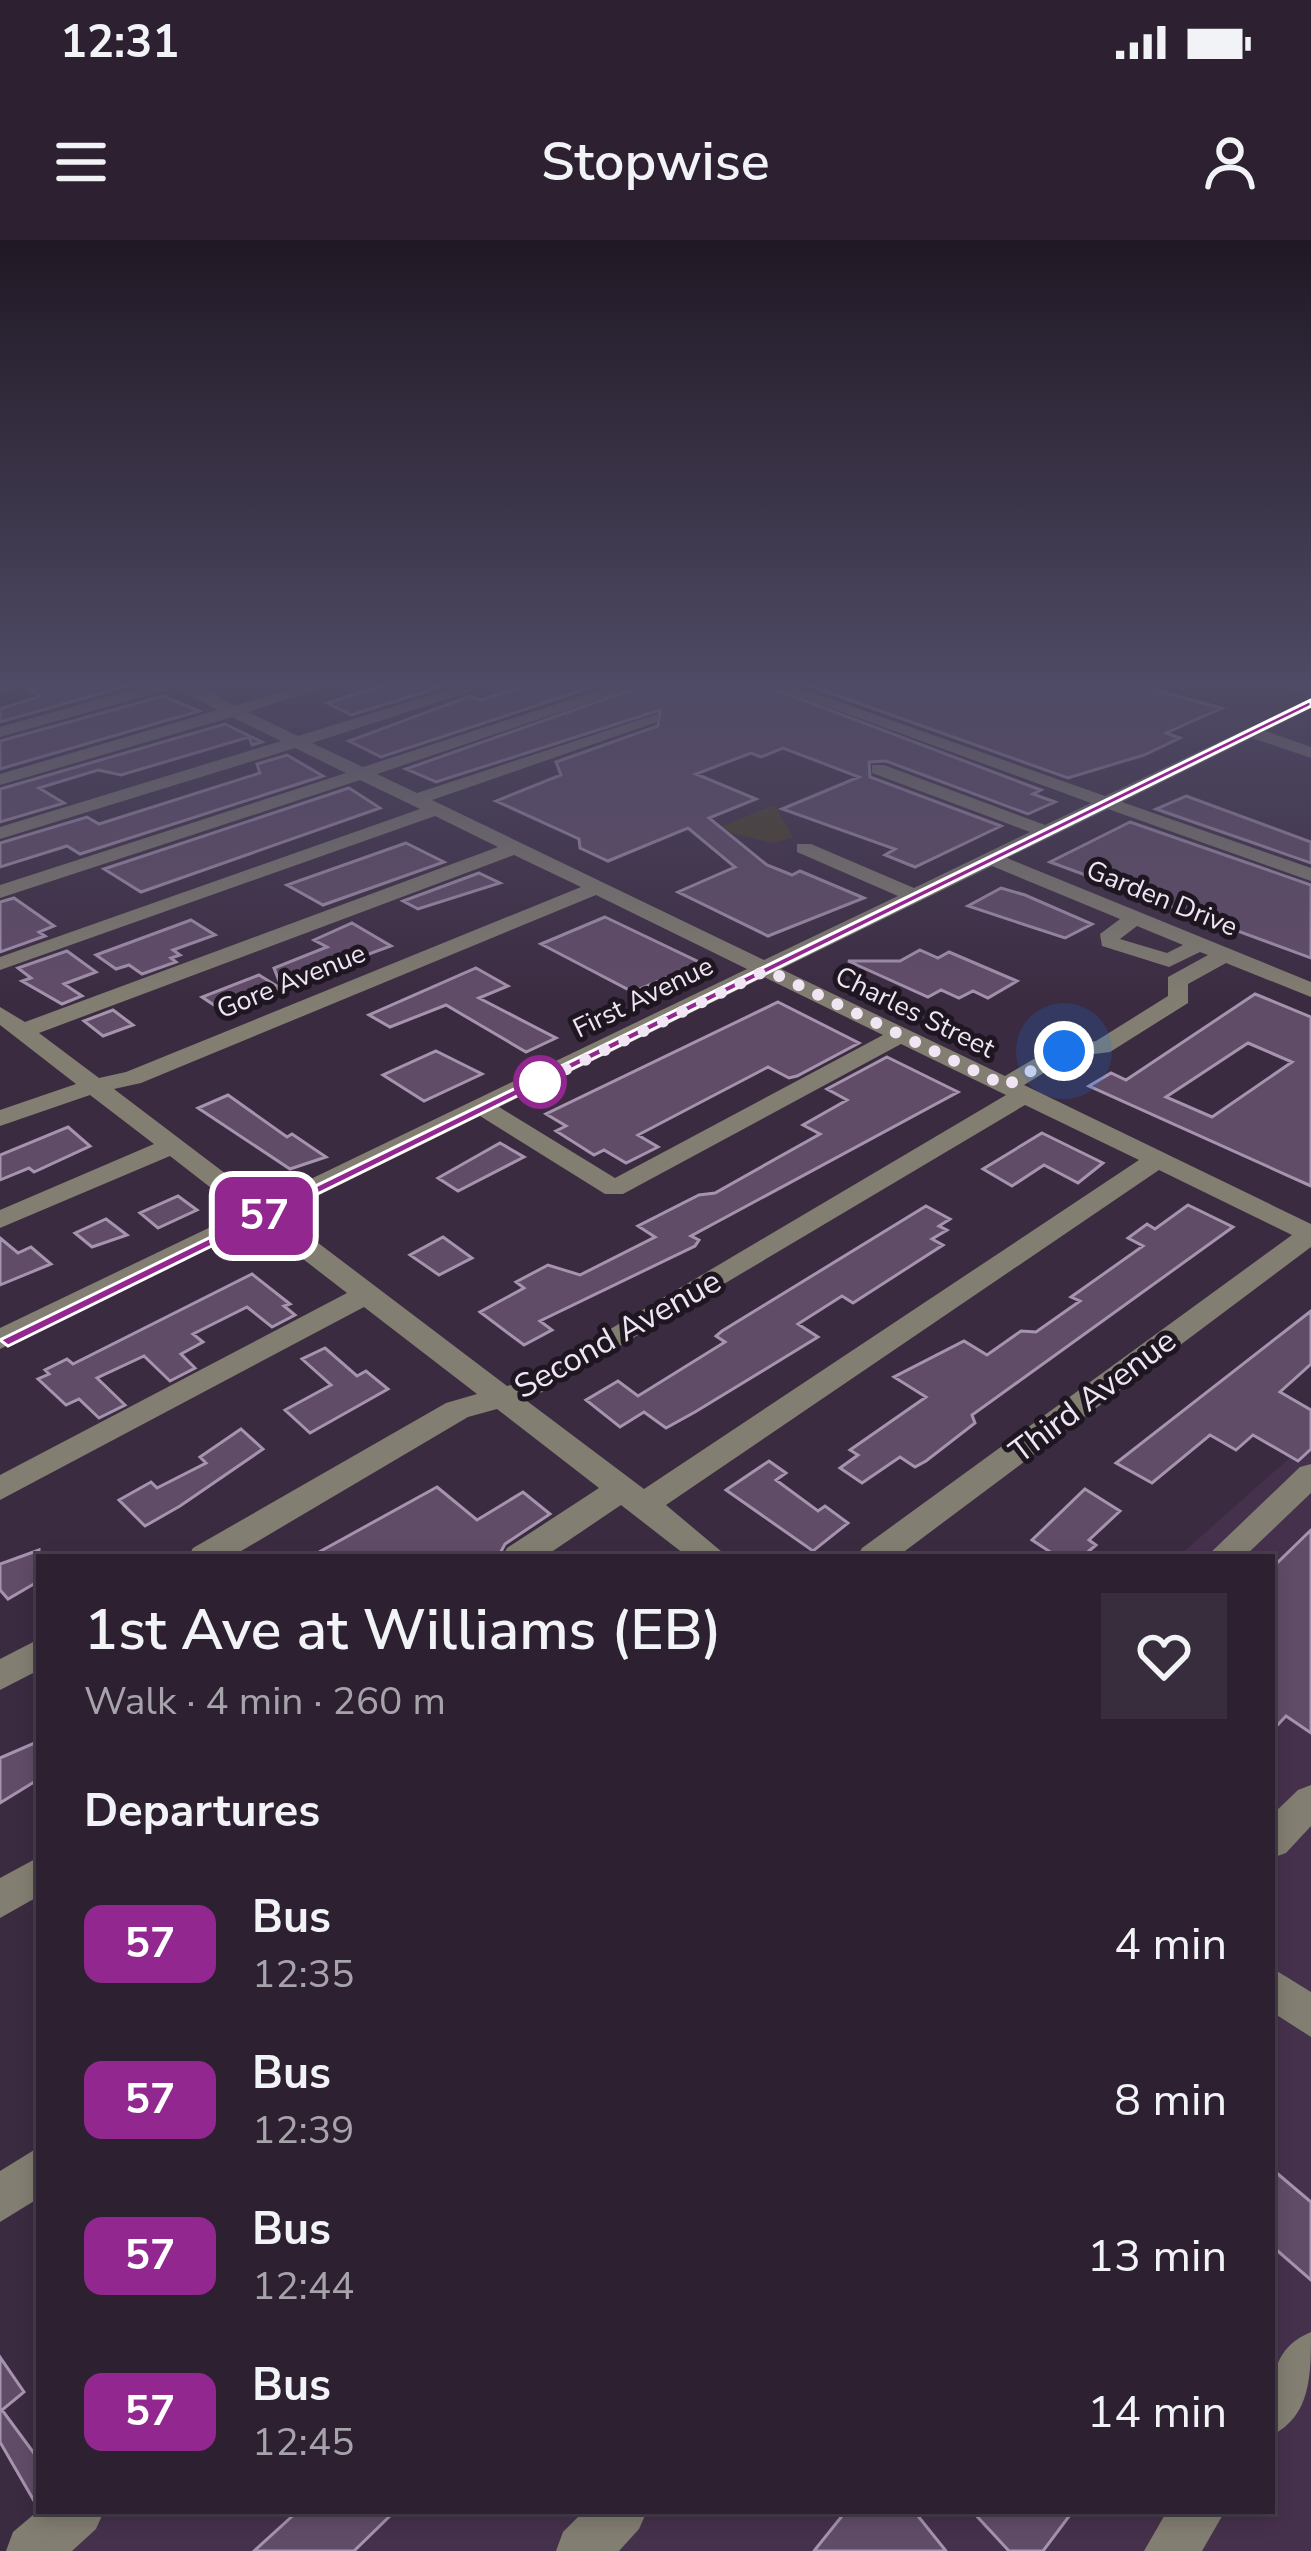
<!DOCTYPE html>
<meta charset="utf-8">
<style>
:root{--surface:#2c2031;--page:#382d3d;--text:#f1f3f6;--muted:#a6a3ab;--line:#483e4d}
body{margin:0;font-family:"Nunito Sans",sans-serif;background:var(--page);color:var(--text);height:100vh;display:flex;flex-direction:column;font-size:45px;white-space:nowrap}
*{box-sizing:border-box;margin:0}
p{font-size:39px;color:var(--muted)}
.icon{flex:none;width:66px;height:66px;fill:none;stroke:currentColor;stroke-width:2;stroke-linecap:round;stroke-linejoin:round}
.map{position:relative;flex:1;overflow:hidden}
.panel{position:absolute;left:36px;top:1314px;width:1239px;height:960px;display:flex;flex-direction:column;background:var(--surface);border-radius:0px;box-shadow:0 6px 18px #0003,0 0 0 3px var(--line)}
.panel>*{flex:none}
.badge{padding:0 24px;border-radius:18px;font-size:42px;line-height:78px}
.you{position:absolute;width:60px;height:60px;margin:-30px;border:9px solid #fff;border-radius:50%;background:#1a73e8;box-shadow:0 0 0 18px #1a73e833}
.map>.badge{position:absolute;translate:-50% -50%;box-shadow:0 0 0 6px #fff}
h2{padding:0 48px;font-size:45px;line-height:108px}
.round{display:grid;place-items:center;flex:none;width:126px;height:126px;border-radius:0px;background:var(--page)}
.headline{display:flex;align-items:center;justify-content:space-between;height:204px;padding:0 48px}
h1{font-size:57px;font-weight:600;line-height:90px}
ul{padding:0;list-style:none}
li{display:flex;align-items:center;gap:36px;height:156px;padding:0 48px}
li div{flex:1}
li b{display:block;font-size:45px}
li em{font-style:normal}
li .badge{min-width:132px;font-weight:700;text-align:center}
.status{display:flex;justify-content:space-between;align-items:center;height:84px;padding:0 60px;background:var(--surface);direction:ltr}
.status svg{height:33px;fill:currentColor}
header{display:flex;justify-content:space-between;align-items:center;height:156px;padding:0 48px;background:var(--surface);font-size:54px;font-weight:600}
.map>svg:first-child{display:block}
.built{fill:#46314d}
.green{fill:#473d1e}
.building{fill:#614c68;stroke:#a693ae;stroke-width:3;fill-rule:evenodd}
.lines{fill:none;stroke-linecap:round;stroke-linejoin:round}
.minor{fill:#827e71;fill-rule:evenodd}
.line{fill:#91278f;stroke:#fff;stroke-width:3}
.walk{stroke:#efe5f3;stroke-width:12;stroke-dasharray:0 21.6}
.stop-dot{fill:#fff;stroke:#91278f;stroke-width:6}
.labels{text-anchor:middle;stroke-width:10;stroke-linejoin:round;paint-order:stroke}
.far-street-label{font-size:27px;fill:#efe5f3;stroke:#1e1721}
.street-label{font-size:33px;fill:#efe5f3;stroke:#1e1721}
</style>
<div class="status"><b>12:31</b><svg viewBox="0 0 49 12"><path d="M0 12V9h3v3zM5 12V6h3v6zM10 12V3h3v9zM15 12V0h3v12zM26 1h20v11H26zM47 4h2v5h-2z"/></svg></div>
<header><svg class="icon" aria-label="menu" viewBox="0 0 24 24"><path d="M4 6h16M4 12h16M4 18h16"/></svg>Stopwise<svg class="icon" aria-label="person" viewBox="0 0 24 24"><circle cx="12" cy="8" r="4"/><path d="M4 21q1-7 8-7t8 7"/></svg></header>
<div class="map">
<svg width="1311" height="2311" viewBox="0 0 1311 2311">
<rect width="100%" height="100%" fill="#3b2b41"/>
<path class="built" d="M1311,1199V2311H28L74,2271H1272V1317H1178Z"/>
<path class="green" d="M774,565L793,597L774,603L715,589Z"/>
<path class="building" d="M41,441H133L138,443L0,482V469L41,456L28,449Z
M399,441L445,446L351,475L327,463Z
M541,441H611L381,517L349,501L470,456L481,460Z
M656,441H753L1041,550L1033,554L1055,562L1028,574L886,521L869,522L870,537L1001,586L915,627L885,615L895,609L782,569L859,537L783,508L761,517L751,513L696,534L756,559L709,578L767,625L792,635L800,631L864,658L768,696L678,652L735,627L688,588L608,621L580,608L579,599L496,561L561,535L556,522L658,486L660,470L436,542L406,529Z
M796,441H1121L1222,468L1166,493L1180,498L1144,515L1068,538Z
M163,456L199,471L0,529V501Z
M225,484L262,502L252,505L249,497L121,535L98,530L39,548L64,563L0,582V549Z
M287,515L323,536L80,614L67,606L0,627V603L87,577L99,584L260,533L257,524Z
M349,548L380,568L141,652L104,629Z
M1186,556L1311,602V623L1156,569Z
M1130,582L1311,645V718L1050,622Z
M406,603L444,622L323,665L287,645Z
M479,633L500,643L418,669L403,661Z
M1001,648L1025,655L1092,684L1065,698L968,666Z
M14,658L54,686L39,692L45,696L0,712V662Z
M605,677L701,723L633,752L541,704Z
M191,680L215,695L173,710L180,715L171,718L176,722L142,734L129,725L116,729L96,715Z
M352,683L391,706L281,746L274,728L327,707L314,700Z
M920,710L938,718L949,712L1017,741L988,758L973,751L959,758L941,750L928,757L848,721H900Z
M67,711L96,732L64,744L82,756L62,764L22,741L31,738L18,728Z
M476,728L508,746L479,758L556,798L526,812L446,765L390,787L369,775Z
M259,735L280,748L223,771L202,757Z
M1255,754L1311,777V946L1089,846L1111,833L1126,840ZM1248,803L1292,822L1212,877L1166,857Z
M778,762L859,803L797,836L789,838L768,827L638,895L658,907L626,923L604,910L594,915L556,891L566,886L546,874Z
M113,770L133,785L103,796L84,781Z
M436,811L482,834L424,861L383,835Z
M887,817L958,852L691,996L699,1000L695,1006L540,1081L552,1090L524,1105L480,1072L524,1048L516,1042L548,1025L580,1035L655,997L638,986L699,955L715,953L820,894L803,885L847,860L827,849Z
M228,855L287,897L292,894L326,917L290,929L198,868Z
M68,887L90,906L34,932L29,928L0,940V915Z
M1042,893L1103,923L1078,943L1044,925L1012,946L983,929Z
M500,903L524,917L458,951L438,938Z
M178,956L197,970L158,988L140,973Z
M1188,965L1233,987L972,1175L975,1183L926,1221L915,1227L900,1217L862,1243L840,1228L858,1215L850,1210L926,1157L894,1137L964,1101L987,1115L1021,1091L1036,1092L1080,1061L1071,1057L1143,1006L1128,998L1147,984L1155,989Z
M926,966L950,979L939,986L947,990L932,999L943,1005L853,1063L842,1056L798,1084L818,1097L695,1172L666,1188L644,1172L620,1187L586,1160L618,1141L638,1156L725,1102L716,1096L722,1091Z
M106,979L127,995L92,1007L75,993Z
M443,997L472,1018L439,1035L410,1015Z
M0,998L18,1013L31,1007L51,1024L0,1045Z
M252,1034L290,1064L284,1066L295,1075L272,1087L247,1067L193,1094L203,1102L181,1114L195,1128L170,1141L144,1116L97,1138L125,1165L99,1178L79,1159L66,1165L38,1139L49,1134L45,1130L67,1119L73,1124Z
M1311,1071V1124L1280,1152L1311,1170V1209L1298,1221L1253,1195L1236,1210L1210,1195L1152,1243L1116,1223Z
M325,1108L357,1136L366,1131L388,1149L310,1193L285,1170L331,1145L302,1119Z
M241,1189L263,1209L180,1266L145,1286L119,1260L151,1242L157,1248L206,1223L200,1217Z
M769,1221L786,1233L776,1240L818,1271L825,1266L848,1283L813,1311L726,1250Z
M437,1247L477,1280L523,1252L550,1274L505,1304L498,1317H310Z
M1085,1249L1120,1271L1089,1300L1096,1305L1082,1317H1058L1032,1300Z
M1311,1290V1493L1286,1476L1272,1491V1328Z
M39,1310V1341L8,1359L0,1350V1324Z
M39,1501V1539L0,1563V1518Z
M1272,1929L1311,1962V2040L1272,2006Z
M0,2117L24,2152L2,2170L39,2220L37,2266L0,2202Z
M298,2271H395L354,2311H254Z
M846,2271H914L946,2311H814Z
M972,2271H1073L1043,2311H1009Z"/>
<g class="lines">
<path class="minor" d="M10,441H37L0,454V444Z
M163,441H191L234,466L317,441H343L248,472L298,496L476,441H502L312,503L363,527L627,441H652L377,534L417,553L657,474V482L432,560L764,720L898,656L797,612V604H811L914,648L1030,592L872,533V525H884L1045,585L1091,563L757,441H781L1105,556L1311,458V469L1266,491L1311,507V518L1252,498L1122,562L1311,628V641L1108,569L1007,618L1311,742V757L1226,723L1188,744V763L1110,812L1070,817L1024,845L1311,984V1007L897,1317H857L862,1308L1292,995L1159,930L666,1265L728,1317H688L621,1265L544,1317H502L507,1308L599,1248L497,1169L468,1177L231,1317H188L193,1308L446,1163L477,1154L364,1067L0,1260V1235L347,1053L259,985L0,1109V1088L242,972L170,916L0,988V970L154,904L90,855L0,886V870L76,844L0,785V767L25,782L498,607L435,576L0,730V717L420,569L360,540L0,658V645L346,533L295,508L0,599V587L281,501L232,477L0,545V534L218,470L174,448L0,497V487ZM514,615L581,647L126,832L99,838L39,793ZM992,626L1120,679L1100,694L1102,706L1169,727L1200,712L1208,715L1168,737V756L1096,801L1056,806L1005,836L781,729ZM596,655L747,729L263,962L114,849L141,843ZM1137,686L1183,705L1167,713L1120,699ZM764,737L883,795L615,938L499,867ZM901,804L1006,855L519,1143L507,1146L280,974L480,876L605,954H623ZM1025,865L1139,920L644,1249L527,1161Z
M1273,441L1311,445V455L1275,444Z
M1311,1224V1253L1244,1317H1206L1300,1227Z
M39,1399V1430L0,1450V1419Z
M1311,1545V1586L1286,1613L1272,1618V1575L1298,1550Z
M39,1617V1656L0,1678V1638Z
M1272,1728L1311,1752V1797L1272,1772Z
M39,1907V1958L0,1982V1931Z
M1311,2092C1311,2135 1311,2176 1272,2195C1272,2153 1265,2111 1311,2092Z
M39,2270V2271H104L96,2289L72,2311H6L13,2292Z
M584,2271H647L639,2289L619,2311H556L563,2292Z
M1167,2271H1225L1202,2311H1144Z"/>
</g>
<linearGradient id="sky" x2="0" y2="1"><stop stop-color="#201824"/><stop offset="0.58" stop-color="#4f4a65"/><stop offset="1" stop-color="#4f4a65" stop-opacity="0"/></linearGradient>
<rect width="1311" height="765" fill="url(#sky)"/>
<path class="line" d="M1311,460V466L8,1106L0,1100Z"/>
<g class="lines">
<path class="walk" d="M540,842L524,850L767,730L1006,846L1064,811"/>
</g>
<circle class="stop-dot" cx="540" cy="842" r="24"/>
<g class="labels">
<g class="far-street-label">
<text transform="translate(1162 658) rotate(22)" y="9">Garden Drive</text>
<text transform="translate(291 741) rotate(-22)" y="9">Gore Avenue</text>
<text transform="translate(643 757) rotate(-26)" y="9">First Avenue</text>
<text transform="translate(915 772) rotate(26)" y="9">Charles Street</text>
</g>
<g class="street-label">
<text transform="translate(617 1093) rotate(-29)" y="12">Second Avenue</text>
<text transform="translate(1092 1155) rotate(-37)" y="12">Third Avenue</text>
</g>
</g>
</svg>
<div class="you" style="left:1064px;top:811px"></div>
<b class="badge" style="left:264px;top:976px;background:#91278f;color:#fff">57</b>
<section class="panel">
<div class="headline"><div><h1>1st Ave at Williams (EB)</h1><p>Walk · 4 min · 260 m</p></div><a class="round"><svg class="icon" aria-label="heart" viewBox="0 0 24 24"><path d="M12 20l-8-8c-3-5 5-10 8-4 3-6 11-1 8 4z"/></svg></a></div>
<h2>Departures</h2>
<ul>
<li><span class="badge" style="background:#91278f;color:#fff">57</span><div><b>Bus</b><p>12:35</p></div><em>4 min</em></li>
<li><span class="badge" style="background:#91278f;color:#fff">57</span><div><b>Bus</b><p>12:39</p></div><em>8 min</em></li>
<li><span class="badge" style="background:#91278f;color:#fff">57</span><div><b>Bus</b><p>12:44</p></div><em>13 min</em></li>
<li><span class="badge" style="background:#91278f;color:#fff">57</span><div><b>Bus</b><p>12:45</p></div><em>14 min</em></li>
</ul>
</section>
</div>
